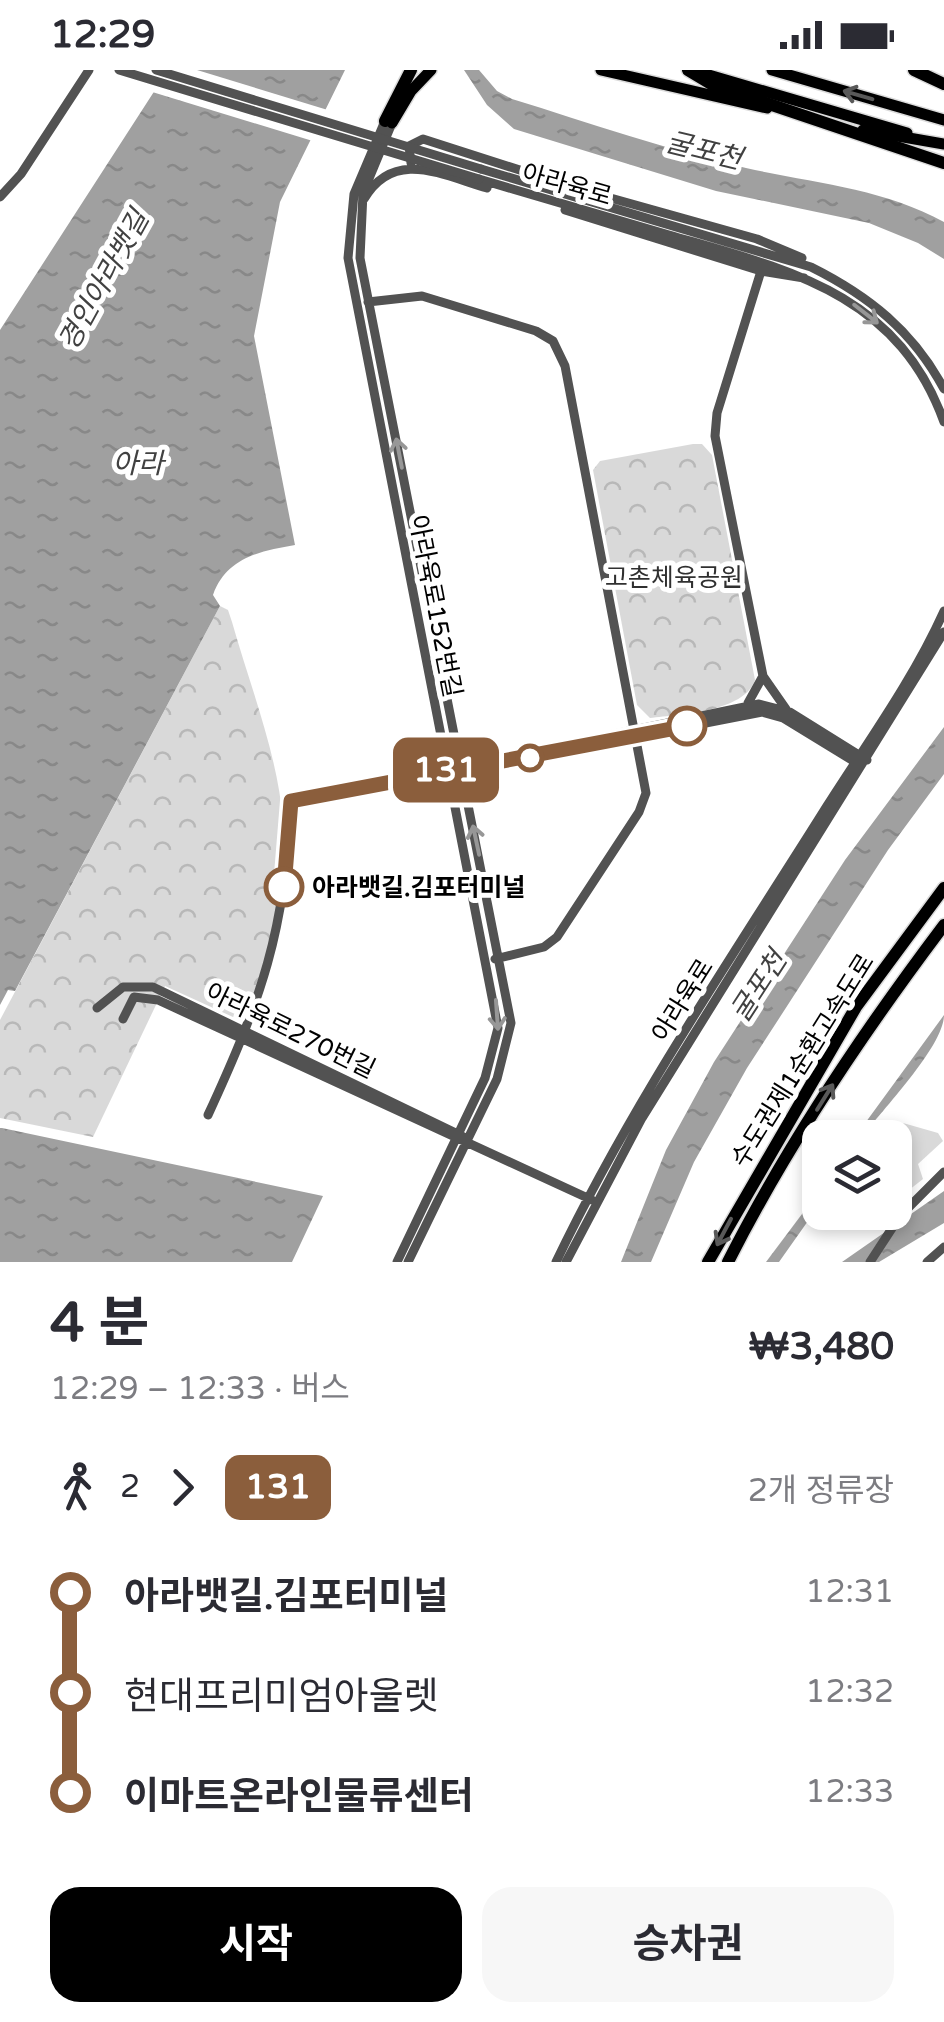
<!DOCTYPE html>
<html lang="ko">
<meta charset="utf-8">
<style>
:root{--surface:#fff;--page:#f7f7f7;--text:#2b2b33;--muted:#7c7c81;--accent:#000}
body{margin:0;font-family:"Varela Round","Noto Sans KR",sans-serif;background:var(--page);color:var(--text);height:100vh;display:flex;flex-direction:column;font-size:38px;white-space:nowrap}
*{box-sizing:border-box;margin:0}
p{font-size:32px;color:var(--muted)}
.icon{flex:none;width:55px;height:55px;fill:none;stroke:currentColor;stroke-width:2;stroke-linecap:round;stroke-linejoin:round}
.map{position:relative;height:1192px;overflow:hidden}
.side{display:flex;flex-direction:column;background:var(--surface);flex:1}
.side>*{flex:none}
.badge{padding:0 20px;border-radius:15px;font-size:35px;line-height:65px}
.fabs{position:absolute;left:802px;top:1050px;display:grid;gap:20px}
.fabs a{display:grid;place-items:center;width:110px;height:110px;border-radius:20px;background:var(--surface);box-shadow:0 5px 15px #0003;font-size:50px}
.map>.badge{position:absolute;translate:-50% -50%;box-shadow:0 0 0 5px #fff}
.legs{display:flex;align-items:center;gap:15px;height:110px;padding:0 50px;font-size:32px}
.legs p{margin-inline-start:auto}
.head{display:flex;align-items:center;justify-content:space-between;height:170px;padding:0 50px}
h1{font-size:55px;font-weight:700;line-height:75px}
.action{display:flex;gap:20px;margin-top:auto;padding:20px 50px}
.action a{flex:1;height:115px;border-radius:30px;background:var(--accent);color:#fff;font-size:40px;font-weight:700;line-height:115px;text-align:center}
.action a+a{background:var(--page);color:var(--text)}
ul{padding:0 50px;list-style:none}
li{display:flex;align-items:center;gap:35px;height:100px;font-size:38px}
li i{display:grid;place-items:center;width:15px;height:100%;margin:0 12px;background:currentColor}
li i::after{content:'';width:25px;height:25px;margin:-12px;border:8px solid;border-radius:50%;background:var(--surface)}
li p{margin-inline-start:auto}
li:first-child i{background:linear-gradient(#0000 50%,currentColor 0)}
li:last-child i{background:linear-gradient(currentColor 50%,#0000 0)}
.status{display:flex;justify-content:space-between;align-items:center;height:70px;padding:0 50px;background:var(--surface);direction:ltr}
.status svg{height:28px;fill:currentColor}
.map>svg:first-child{display:block}
.park{fill:url(#park-crowns)}
.garden{fill:#d9d9d9}
.water{fill:url(#water-ripples)}
.pier{fill:#fff}
.lines{fill:none;stroke-linecap:round;stroke-linejoin:round}
.major-casing{stroke:#dbdbdb;stroke-width:14}
.highway-casing{stroke:#dbdbdb;stroke-width:15}
.minor{stroke:#525252;stroke-width:9}
.major{stroke:#000;stroke-width:11}
.highway{stroke:#000;stroke-width:12}
.minor-bridge{stroke:#525252;stroke-width:9}
.oneway{stroke:#595959}
.oneway2{stroke:#979797}
.line-1-casing{stroke:#fff;stroke-width:22}
.line-1{stroke:#8b5e3c;stroke-width:15}
.stop-1-dot{fill:#fff;stroke:#8b5e3c;stroke-width:5}
.labels{text-anchor:middle;stroke-width:10;stroke-linejoin:round;paint-order:stroke}
.street-label{font-size:25px;fill:#000;stroke:#fff}
.park-label{font-size:25px;fill:#303030;stroke:#fff}
.stop-label{font-size:25px;font-weight:bold;fill:#000;stroke:#fff;text-anchor:start}
.water-label{font-size:28px;font-style:italic;fill:#414141;stroke:#fff}
</style>
<div class="status"><b>12:29</b><svg viewBox="0 0 49 12"><path d="M0 12V9h3v3zM5 12V6h3v6zM10 12V3h3v9zM15 12V0h3v12zM26 1h20v11H26zM47 4h2v5h-2z"/></svg></div>
<div class="map">
<svg width="944" height="1192" viewBox="0 0 944 1192">
<defs>
<pattern id="park-crowns" width="20" height="18" patternUnits="userSpaceOnUse" patternTransform="scale(2.5)"><rect width="20" height="18" fill="#d9d9d9"/><path d="M2 6a3 3 0 1 1 6 0M12 15a3 3 0 1 1 6 0" fill="none" stroke="#b8b8b8"/></pattern>
<pattern id="water-ripples" width="26" height="14" patternUnits="userSpaceOnUse" patternTransform="scale(2.5)"><rect width="26" height="14" fill="#a0a0a0"/><path d="M2 4q2-2 4 0t4 0M15 11q2-2 4 0t4 0" fill="none" stroke="#888"/></pattern>
</defs>
<rect width="100%" height="100%" fill="#fff"/>
<path class="park" d="M693,374H702L712,385L755,610C744,642 681,644 650,648L637,635L593,400L600,391Z
M220,536L228,540L232,552C250,616 278,685 283,752C288,810 269,885 248,939L233,947L165,916L93,1067L0,1048V950Z"/>
<path class="garden" d="M903,1053L938,1063L943,1071L918,1094L923,1109L895,1131V1068L888,1067Z"/>
<path class="water" d="M168,0H345L280,132L254,266L295,475C260,481 226,488 213,525L220,536L15,921L8,920L0,935V260Z
M464,0H479L497,21L512,29C590,53 667,80 746,98C813,113 883,118 944,152V189L918,173L869,153L716,121L514,59L487,35Z
M944,657V704L888,780L747,998L694,1092L651,1192H621L666,1080L714,992L845,790Z
M944,945C944,976 882,1040 862,1067H855Z
M0,1058H2L323,1126L292,1192H0Z
M820,1120V1134L779,1192H766Z
M944,1121V1153L879,1192H842Z"/>
<path class="pier" d="M163,0H197L331,41L316,72L149,21Z"/>
<g class="lines">
<defs>
<path id="major" d="M601,0L767,38
M772,0L944,50
M695,1L907,63
M392,53L411,21L431,0
M863,60L944,74"/>
<path id="highway" d="M688,0L713,15L944,93
M914,0L944,14
M385,51L411,0
M708,1192L856,937L944,818
M728,1192C788,1073 864,961 944,855"/>
</defs>
<use href="#major" class="major-casing"/>
<use href="#highway" class="highway-casing"/>
<path class="minor" d="M385,51L354,124L348,188L498,958L485,1008L397,1192
M392,53L363,123L360,188L511,953L497,1009L408,1192
M411,93L409,76L423,69L582,120L757,169L802,188
M481,99L811,197C869,226 913,261 944,319
M479,109C542,128 605,146 669,165C786,199 897,222 944,352
M0,127L21,104L89,0
M364,129C394,78 442,105 487,118
M565,140L761,201L804,208
M761,201L717,343L715,366L763,606L786,639
M368,232L422,226L536,261L553,271L565,296L646,723L639,742L557,867L544,877L495,889
M748,633L763,606
M460,701L762,642L783,648L860,695
M97,938L123,917H153L462,1066
M123,949L134,927L158,930L592,1130
M208,1045C261,930 286,860 291,731L759,634L790,642L867,690
M556,1192C632,1033 733,886 827,736C867,673 913,610 944,541
M566,1192L642,1048L944,562
M870,1192L900,1146L944,1102
M927,1192L944,1177"/>
<use href="#major" class="major"/>
<use href="#highway" class="highway"/>
<path class="minor-bridge" d="M119,0L479,109
M156,0L481,99"/>
</g>
<defs><path id="oneway-shaft" d="M-6 0H5M1.5-3L5.5 0L1.5 3" fill="none" stroke-width="1.6" stroke-linecap="round" stroke-linejoin="round" transform="scale(2.5)"/></defs>
<g class="oneway">
<use href="#oneway-shaft" transform="translate(858 25) rotate(-164)"/>
<use href="#oneway-shaft" transform="translate(825 1027) rotate(-58)"/>
<use href="#oneway-shaft" transform="translate(724 1162) rotate(118)"/>
</g>
<g class="oneway2">
<use href="#oneway-shaft" transform="translate(866 244) rotate(38)"/>
<use href="#oneway-shaft" transform="translate(399 383) rotate(-101)"/>
<use href="#oneway-shaft" transform="translate(476 770) rotate(-102)"/>
<use href="#oneway-shaft" transform="translate(497 945) rotate(86)"/>
</g>
<g class="lines">
<defs>
<path id="line-1" d="M284,817L291,731L687,656"/>
</defs>
<use href="#line-1" class="line-1-casing"/>
<use href="#line-1" class="line-1"/>
</g>
<g class="stop-1-dot">
<circle cx="687" cy="656" r="18"/>
<circle cx="530" cy="688" r="12"/>
<circle cx="284" cy="817" r="18"/>
</g>
<g class="labels">
<g class="street-label">
<text transform="translate(567 114) rotate(16)" y="9">아라육로</text>
<text transform="translate(436 536) rotate(79)" y="9">아라육로152번길</text>
<text transform="translate(682 930) rotate(-58)" y="9">아라육로</text>
<text transform="translate(291 960) rotate(26)" y="9">아라육로270번길</text>
<text transform="translate(802 990) rotate(-58)" y="9">수도권제1순환고속도로</text>
</g>
<g class="park-label">
<text x="674" y="516">고촌체육공원</text>
</g>
<g class="stop-label">
<text x="312" y="826">아라뱃길.김포터미널</text>
</g>
<g class="water-label">
<text transform="translate(704 80) rotate(14)" y="10">굴포천</text>
<text transform="translate(103 210) rotate(-61)" y="10">경인아라뱃길</text>
<text x="138" y="403">아라</text>
<text transform="translate(758 916) rotate(-57)" y="10">굴포천</text>
</g>
</g>
</svg>
<div class="fabs">
<a><svg class="icon" aria-label="layers" viewBox="0 0 24 24"><path d="M12 4l9 5-9 5-9-5zM3 14l9 5 9-5"/></svg></a>
</div>
<b class="badge" style="left:446px;top:700px;background:#8b5e3c;color:#fff">131</b>
</div>
<section class="side">
<div class="head"><div><h1>4 분</h1><p>12:29 – 12:33 · 버스</p></div><b>₩3,480</b></div>
<div class="legs"><svg class="icon" aria-label="walk" viewBox="0 0 24 24"><circle cx="13" cy="4" r="2"/><path d="M13 8l-2 6 4 7M11 14l-3 7M7 12l3-4h3l4 4"/></svg>2<svg class="icon" aria-label="forward" viewBox="0 0 24 24"><path d="M9 5l7 7-7 7"/></svg><b class="badge" style="background:#8b5e3c;color:#fff">131</b><p>2개 정류장</p></div>
<ul>
<li><i style="color:#8b5e3c"></i><b>아라뱃길.김포터미널</b><p>12:31</p></li>
<li><i style="color:#8b5e3c"></i><span>현대프리미엄아울렛</span><p>12:32</p></li>
<li><i style="color:#8b5e3c"></i><b>이마트온라인물류센터</b><p>12:33</p></li>
</ul>
<div class="action"><a>시작</a><a>승차권</a></div>
</section>
